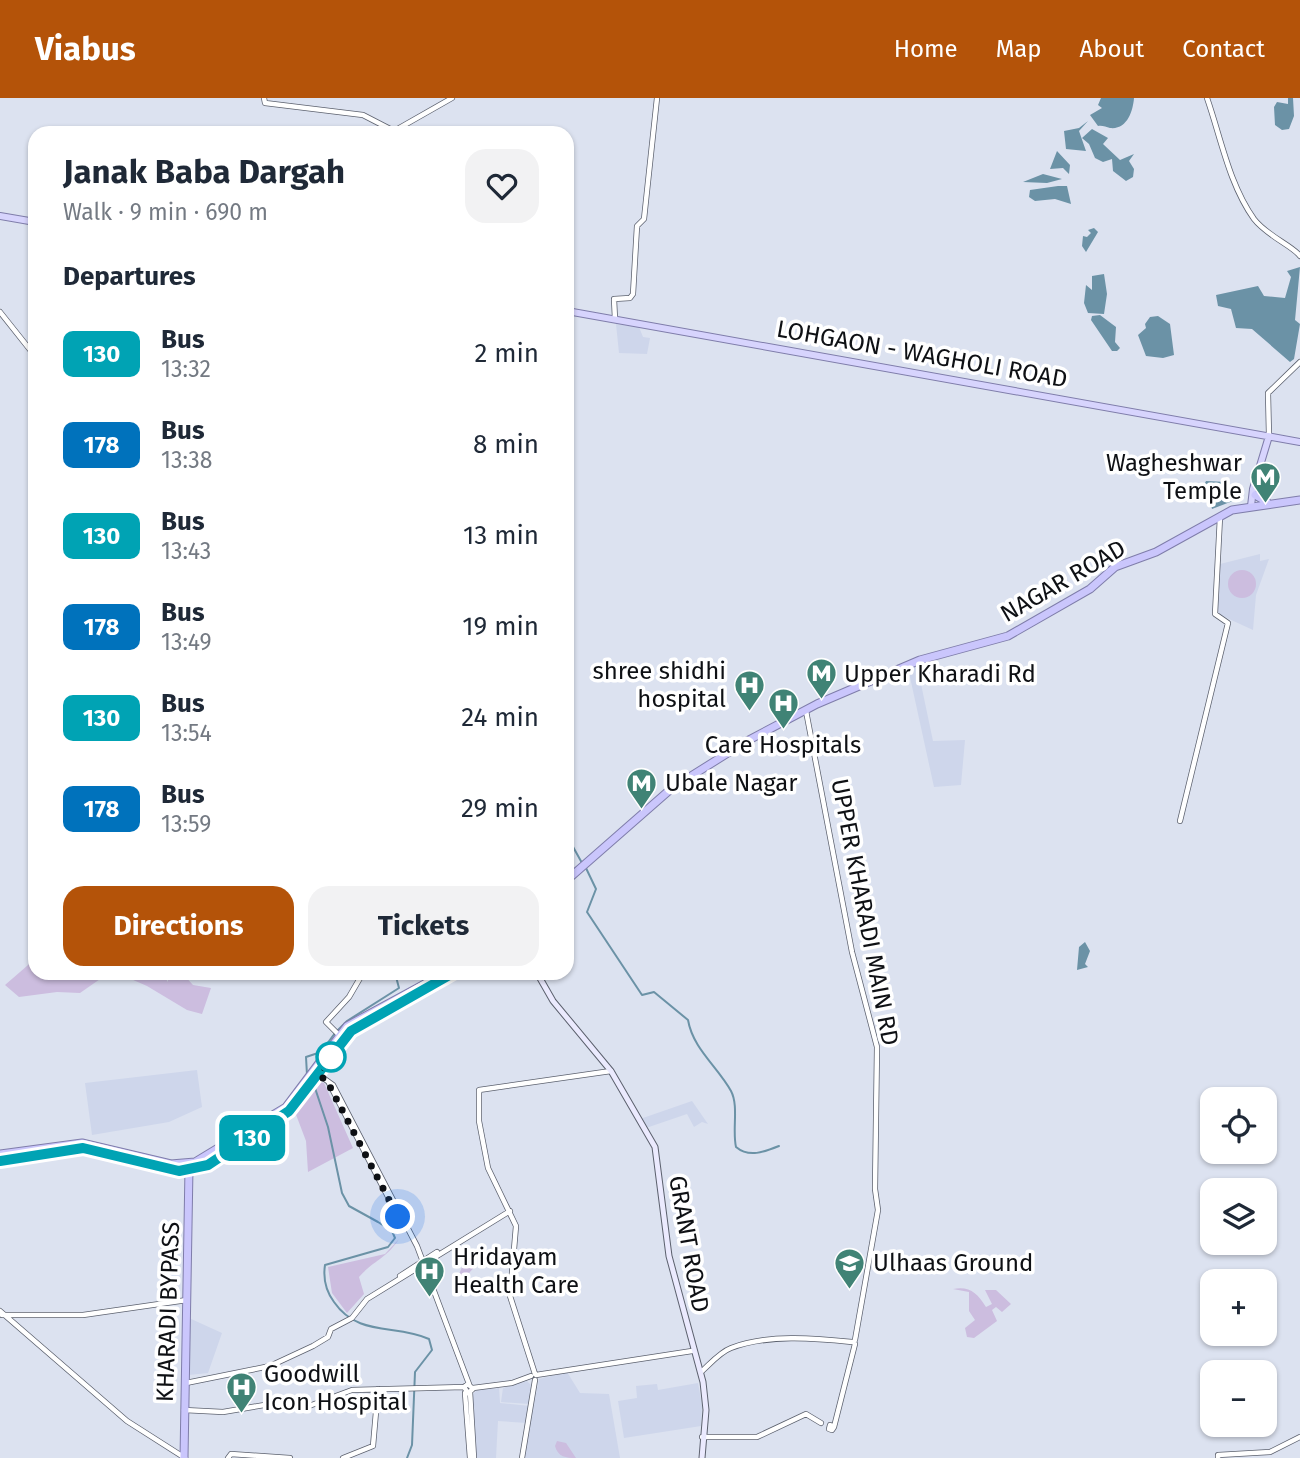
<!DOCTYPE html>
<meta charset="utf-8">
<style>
:root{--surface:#fff;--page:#f2f2f3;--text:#1f2937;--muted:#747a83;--accent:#b45309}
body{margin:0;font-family:"Fira Sans",sans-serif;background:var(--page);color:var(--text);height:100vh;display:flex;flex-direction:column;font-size:26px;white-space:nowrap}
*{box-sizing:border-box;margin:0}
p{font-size:23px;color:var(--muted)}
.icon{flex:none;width:38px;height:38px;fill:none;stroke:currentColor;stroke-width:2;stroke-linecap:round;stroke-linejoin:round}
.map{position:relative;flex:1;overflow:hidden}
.panel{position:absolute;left:28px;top:28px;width:546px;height:854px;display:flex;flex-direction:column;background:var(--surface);border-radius:21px;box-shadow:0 2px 5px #0004}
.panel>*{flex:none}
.badge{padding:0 14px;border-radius:10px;font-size:24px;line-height:46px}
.buttons{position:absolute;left:1200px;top:989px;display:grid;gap:14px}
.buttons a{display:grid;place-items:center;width:77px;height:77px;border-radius:14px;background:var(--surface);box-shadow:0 2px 5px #0004;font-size:35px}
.you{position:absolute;width:35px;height:35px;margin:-18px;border:5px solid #fff;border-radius:50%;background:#1a73e8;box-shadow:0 0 0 10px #1a73e833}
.map>.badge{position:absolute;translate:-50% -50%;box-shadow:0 0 0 4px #fff}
h2{padding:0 35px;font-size:26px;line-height:63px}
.round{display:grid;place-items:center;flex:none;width:74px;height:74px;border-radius:21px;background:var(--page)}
.headline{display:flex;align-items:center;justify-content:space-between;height:119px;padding:0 35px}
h1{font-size:33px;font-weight:700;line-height:52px}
.action{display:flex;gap:14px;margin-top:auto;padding:14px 35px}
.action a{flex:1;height:80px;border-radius:21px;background:var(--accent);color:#fff;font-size:28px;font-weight:700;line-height:80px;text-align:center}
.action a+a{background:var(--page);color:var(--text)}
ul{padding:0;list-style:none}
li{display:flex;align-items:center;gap:21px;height:91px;padding:0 35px}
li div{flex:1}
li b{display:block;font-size:26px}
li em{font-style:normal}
li .badge{min-width:77px;font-weight:700;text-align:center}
header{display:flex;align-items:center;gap:42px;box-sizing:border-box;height:98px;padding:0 35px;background:var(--accent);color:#fff}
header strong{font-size:33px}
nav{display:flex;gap:38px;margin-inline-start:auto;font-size:24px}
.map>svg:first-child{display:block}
.built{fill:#ced6eb}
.green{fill:#ccbddf}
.water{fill:#6b92a6}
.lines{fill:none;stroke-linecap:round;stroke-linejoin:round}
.stream{stroke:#6b92a6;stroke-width:2}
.tertiary-casing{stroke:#5c616e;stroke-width:6}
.secondary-casing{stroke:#5c616e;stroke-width:7}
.primary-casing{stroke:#7f7daa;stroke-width:8}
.trunk-casing{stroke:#7f7daa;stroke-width:9}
.tertiary{stroke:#fff;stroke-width:4.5}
.secondary{stroke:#ebeafe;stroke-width:5}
.primary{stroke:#d7d4fd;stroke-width:6}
.trunk{stroke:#cac6fc;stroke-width:7}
.line-casing{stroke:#fff;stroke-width:16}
.line{stroke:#00a3b4;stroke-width:10}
.walk{stroke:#0e1014;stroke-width:7;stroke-dasharray:0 12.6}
.stop-dot{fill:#fff;stroke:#00a3b4;stroke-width:3.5}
.labels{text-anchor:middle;stroke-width:7;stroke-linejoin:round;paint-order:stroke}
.street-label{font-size:24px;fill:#0e1014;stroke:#fff}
.poi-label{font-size:24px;fill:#0e1014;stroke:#fff;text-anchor:start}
</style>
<header>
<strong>Viabus</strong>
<nav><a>Home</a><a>Map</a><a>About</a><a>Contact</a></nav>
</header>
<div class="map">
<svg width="1300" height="1360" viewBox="0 0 1300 1360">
<rect width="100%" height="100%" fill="#dce2f0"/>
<path class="built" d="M616,226L639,229L643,239L650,240L647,256L619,255Z
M1260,456V463L1269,461L1256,497L1253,532L1216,515L1220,466Z
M917,567L933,643L965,642L961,687L934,689L908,570Z
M197,972L202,1009L169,1024L92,1037L85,985Z
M692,1003L708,1026L702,1024L694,1029L687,1016L646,1030L640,1021Z
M189,1220L222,1235L208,1275L189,1277Z
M567,1274L580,1295L609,1296L620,1360H523L539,1281Z
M527,1283L532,1288L529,1306L501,1304L503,1290Z
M698,1285L702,1307L701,1328L624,1340L618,1303L637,1300L636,1288L657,1286L658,1292Z
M499,1290L500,1305L530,1308L527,1325L498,1323L496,1360H476L472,1297L477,1292Z"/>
<path class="green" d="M1228 486a14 14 0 1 1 28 0a14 14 0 1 1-28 0Z
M35,861V875H162L168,884V875H182L193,887L211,890L202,916L187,912L147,888L117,875L103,879L80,895L57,894L19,899L5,887Z
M319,984L324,985L353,1050L308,1074L306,1043L295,1014Z
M399,1141C386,1161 374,1162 359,1179L364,1196L347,1215L332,1195L328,1169L385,1156Z
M473,1163L478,1165L461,1184L457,1181L462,1169Z
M953,1191C970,1188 977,1195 986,1209L992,1206L985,1192H996L1011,1206L1002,1214L996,1209L992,1212L997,1223L974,1240L967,1239L965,1230L975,1222L969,1213V1194Z
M557,1343L566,1345L576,1360C566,1360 558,1359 555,1348Z"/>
<path class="water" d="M1101,0H1134C1133,13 1127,32 1110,30C1106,29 1102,27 1098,28L1090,17L1102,10L1098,7Z
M1288,0H1293L1294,18L1289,31L1282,32L1275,27L1274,9L1277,4L1288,6Z
M1088,23L1079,33L1086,53L1066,51L1064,33L1079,30Z
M1092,31L1108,40L1103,46L1120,62L1134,56L1129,63L1134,71L1133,79L1126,83L1113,73L1112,61L1103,64L1095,60L1089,46L1082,40Z
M1057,53L1070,67L1069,76L1063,70L1050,71Z
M1043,76L1062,81L1047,85L1023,84Z
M1058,88H1067L1071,106L1055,101L1035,103L1029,99L1030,92Z
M1094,130L1098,134L1086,154L1082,148L1083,138L1087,139L1091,135L1088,132Z
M1300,169L1295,222L1300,226L1294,261L1290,264L1252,231L1236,230L1231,211L1218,208L1216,197L1258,188L1264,198L1285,200L1291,179L1287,173Z
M1104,176L1107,196L1104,216L1088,215L1084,205L1086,187L1092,192V178Z
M1100,217L1116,229L1115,244L1120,250L1117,253H1112L1091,222L1092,218Z
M1158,218L1170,226L1174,257L1163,260L1146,258L1138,237L1146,230L1145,226L1150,219Z
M1206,383L1227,384L1234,395H1238V401L1212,411L1209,399L1201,393Z
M1085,844L1090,853L1085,866L1088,869L1077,872L1079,849Z"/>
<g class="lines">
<path class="stream" d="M567,712L572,716V747L582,765
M585,768L596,791L587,814L642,897L654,894L688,922C693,951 718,969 731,993C739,1008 732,1032 736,1049C749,1060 764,1054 779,1048
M338,932L347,923L399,890L395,875
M307,977L306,959L321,954L335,935
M314,987L328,1029L342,1095L349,1108L378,1124L392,1133L395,1140L388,1149L325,1167C323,1180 326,1193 334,1204C358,1239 395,1226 429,1241L432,1252L415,1274L412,1347L407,1360"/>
<defs>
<path id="tertiary" d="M264,0L265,5L363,17L394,33L452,0
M1207,0C1221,40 1229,86 1254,121C1267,138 1293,148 1300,158
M0,214L35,258
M615,221L614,201L630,200L633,196L637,128L644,121L657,0
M1269,338L1268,295L1300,264
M806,613L852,854L877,949L875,1091L878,1112L855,1242
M1180,723L1228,525L1215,516L1220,419
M339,937L326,924L349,899L363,875
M319,977L333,987L417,1148L469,1286
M329,985L399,1120
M421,1166L428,1184
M400,1178L437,1154
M0,1213L127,1323L185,1360
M2,1217H83L187,1202
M701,1274C710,1266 720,1254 731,1250C768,1236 814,1240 852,1244
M535,1276L510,1198L516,1128L488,1070L479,1023V992L611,973
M536,1277L692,1253
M186,1285L270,1268L313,1248L328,1239L331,1231L352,1220L367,1201L510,1113
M473,1290L512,1285L531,1278
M470,1294L474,1360
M465,1295L470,1360
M184,1312L223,1314L282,1304L309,1308L352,1292L464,1289L468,1286L473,1291L468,1295L464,1289
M834,1329L832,1332L829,1331L830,1327L834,1329L855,1246
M702,1339H757L806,1316L821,1325
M228,1360L231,1356L290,1360
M343,1360L373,1348L378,1291
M522,1360L535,1282
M1218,1360V1357L1270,1354L1300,1339"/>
<path id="secondary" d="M537,875L553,903L611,973L655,1049L669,1158L703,1284L706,1312L702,1360"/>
<path id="primary" d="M0,118L35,124
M567,213L1300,344
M1251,408L1253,391L1269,338"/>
<path id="trunk" d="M1255,397L1267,404
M567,782L672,690L747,643L817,606L920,562L1008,538L1090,491L1115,469L1156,454L1232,412L1300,402
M0,1056L82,1045L171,1066L195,1064L286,1009L347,928L445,875
M0,1063L83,1050L170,1072H189L208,1067L290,1013L351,933L453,875
M184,1360L189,1070"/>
</defs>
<use href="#tertiary" class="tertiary-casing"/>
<use href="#secondary" class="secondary-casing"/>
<use href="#primary" class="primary-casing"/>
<use href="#trunk" class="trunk-casing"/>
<use href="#tertiary" class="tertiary"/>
<use href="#secondary" class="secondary"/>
<use href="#primary" class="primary"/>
<use href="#trunk" class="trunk"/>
</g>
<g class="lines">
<defs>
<path id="line" d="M0,1063L83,1050L179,1073L208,1067L289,1013L351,933L453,875"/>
</defs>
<use href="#line" class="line-casing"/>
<use href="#line" class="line"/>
<path class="walk" d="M331,959L320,977L328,985L398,1119"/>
</g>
<defs>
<symbol id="metro-pin" viewBox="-11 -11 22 30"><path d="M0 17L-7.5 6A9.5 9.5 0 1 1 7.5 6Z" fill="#408375" stroke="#fff"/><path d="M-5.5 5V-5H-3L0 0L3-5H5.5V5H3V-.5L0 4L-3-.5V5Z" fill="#fff"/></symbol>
<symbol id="hospital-pin" viewBox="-11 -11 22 30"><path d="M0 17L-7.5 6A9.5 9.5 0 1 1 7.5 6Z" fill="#408375" stroke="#fff"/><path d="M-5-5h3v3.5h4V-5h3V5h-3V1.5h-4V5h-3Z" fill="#fff"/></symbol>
<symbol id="university-pin" viewBox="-11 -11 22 30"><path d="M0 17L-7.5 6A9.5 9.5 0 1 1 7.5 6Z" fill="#408375" stroke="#fff"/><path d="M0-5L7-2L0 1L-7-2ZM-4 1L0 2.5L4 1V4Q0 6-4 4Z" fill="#fff"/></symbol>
</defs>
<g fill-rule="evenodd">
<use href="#metro-pin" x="1248" y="362" width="35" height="47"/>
<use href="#metro-pin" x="804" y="558" width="35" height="47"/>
<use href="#hospital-pin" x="732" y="570" width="35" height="47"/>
<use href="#hospital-pin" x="766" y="588" width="35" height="47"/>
<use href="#metro-pin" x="624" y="668" width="35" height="47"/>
<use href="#university-pin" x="832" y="1148" width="35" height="47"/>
<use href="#hospital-pin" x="412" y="1156" width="35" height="47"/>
<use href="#hospital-pin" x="224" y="1272" width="35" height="47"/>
</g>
<circle class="stop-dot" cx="331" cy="959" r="14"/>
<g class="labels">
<g class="street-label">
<text transform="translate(922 256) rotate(10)" y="8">LOHGAON - WAGHOLI ROAD</text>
<text transform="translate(1063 483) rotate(-30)" y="8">NAGAR ROAD</text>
<text transform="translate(865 814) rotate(79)" y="8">UPPER KHARADI MAIN RD</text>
<text transform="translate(689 1146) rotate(80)" y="8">GRANT ROAD</text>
<text transform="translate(168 1214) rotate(-88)" y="8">KHARADI BYPASS</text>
</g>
<g class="poi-label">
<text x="1242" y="373" text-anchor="end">Wagheshwar<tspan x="1242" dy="28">Temple</tspan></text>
<text x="726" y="581" text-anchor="end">shree shidhi<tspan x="726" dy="28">hospital</tspan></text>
<text x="844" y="584">Upper Kharadi Rd</text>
<text x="783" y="655" text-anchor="middle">Care Hospitals</text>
<text x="665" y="693">Ubale Nagar</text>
<text x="453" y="1167">Hridayam<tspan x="453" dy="28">Health Care</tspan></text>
<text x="873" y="1173">Ulhaas Ground</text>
<text x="264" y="1284">Goodwill<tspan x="264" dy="28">Icon Hospital</tspan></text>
</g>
</g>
</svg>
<div class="buttons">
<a><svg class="icon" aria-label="locate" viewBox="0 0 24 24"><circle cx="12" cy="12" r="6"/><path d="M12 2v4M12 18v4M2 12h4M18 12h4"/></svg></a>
<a><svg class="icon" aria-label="layers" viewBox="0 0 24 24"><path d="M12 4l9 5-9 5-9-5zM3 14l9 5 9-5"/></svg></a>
<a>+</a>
<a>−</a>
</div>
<div class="you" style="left:398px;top:1119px"></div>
<b class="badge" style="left:252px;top:1040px;background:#00a3b4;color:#fff">130</b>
<section class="panel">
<div class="headline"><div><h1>Janak Baba Dargah</h1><p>Walk · 9 min · 690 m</p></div><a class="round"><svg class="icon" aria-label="heart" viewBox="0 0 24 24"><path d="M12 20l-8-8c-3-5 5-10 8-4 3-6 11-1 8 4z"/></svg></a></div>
<h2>Departures</h2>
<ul>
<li><span class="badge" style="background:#00a3b4;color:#fff">130</span><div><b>Bus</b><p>13:32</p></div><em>2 min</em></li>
<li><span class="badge" style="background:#0072bc;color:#fff">178</span><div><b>Bus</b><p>13:38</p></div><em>8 min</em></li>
<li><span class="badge" style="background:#00a3b4;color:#fff">130</span><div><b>Bus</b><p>13:43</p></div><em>13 min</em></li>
<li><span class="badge" style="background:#0072bc;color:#fff">178</span><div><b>Bus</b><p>13:49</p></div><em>19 min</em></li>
<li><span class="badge" style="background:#00a3b4;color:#fff">130</span><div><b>Bus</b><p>13:54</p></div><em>24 min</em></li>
<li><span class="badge" style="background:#0072bc;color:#fff">178</span><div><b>Bus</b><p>13:59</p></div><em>29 min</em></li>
</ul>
<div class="action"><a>Directions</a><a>Tickets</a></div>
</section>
</div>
